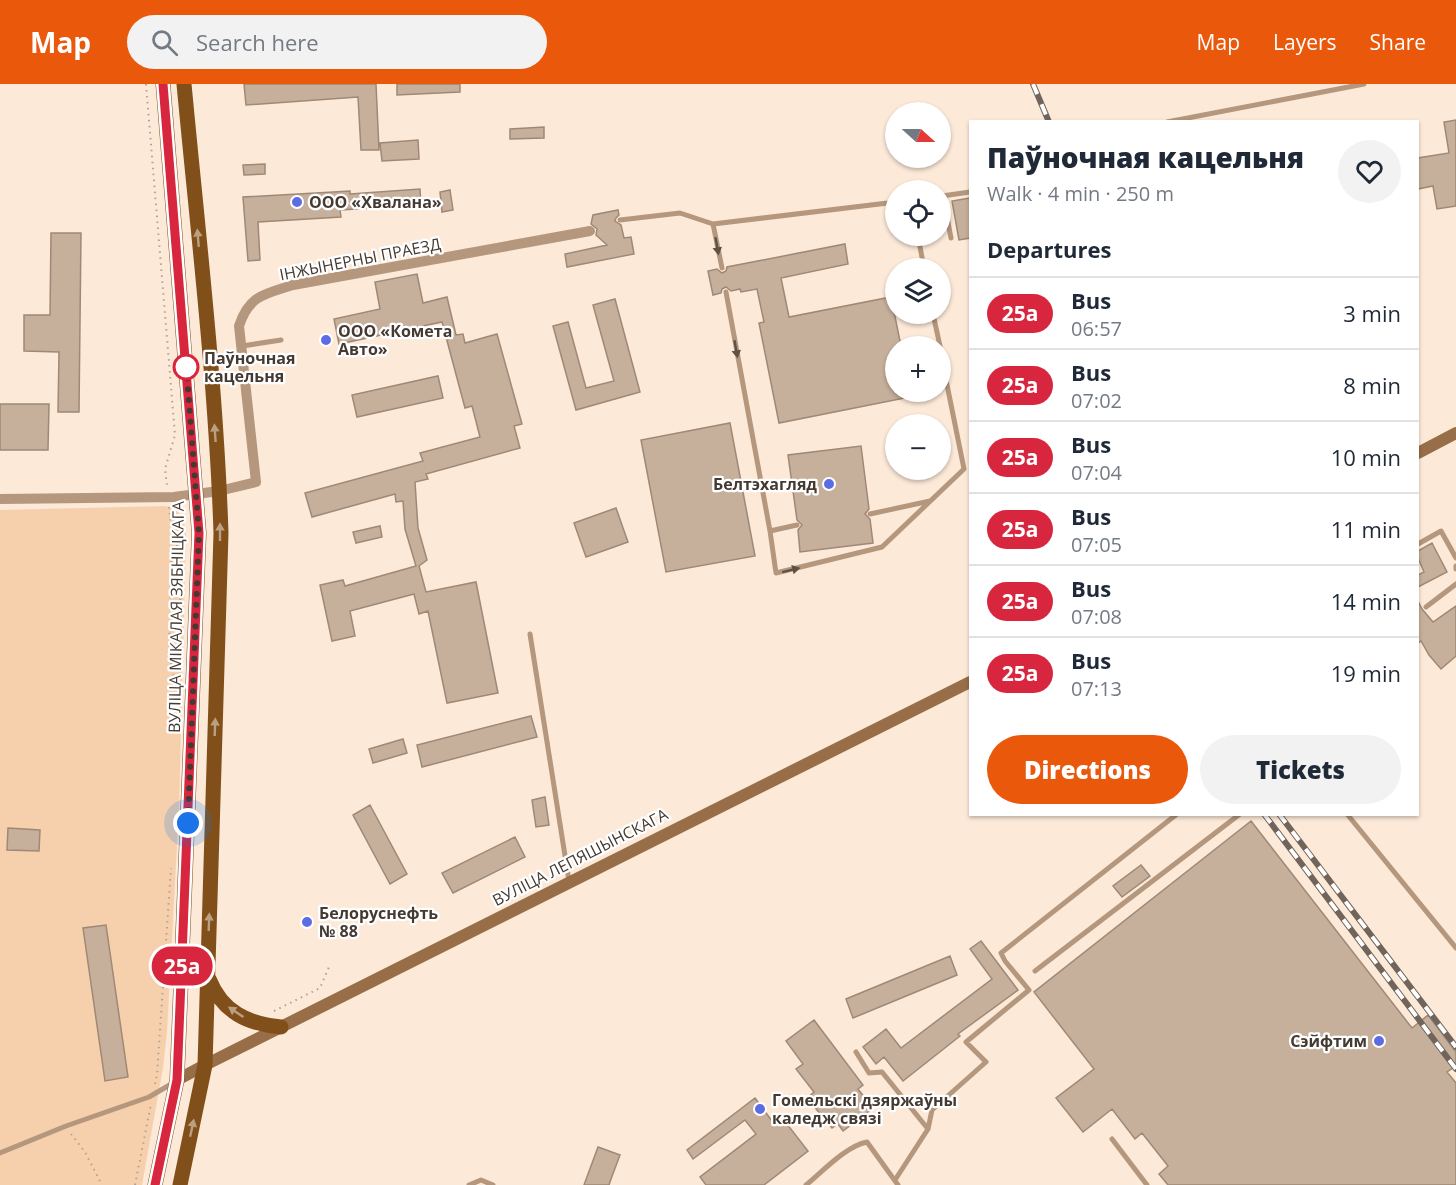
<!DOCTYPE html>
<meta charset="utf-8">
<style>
:root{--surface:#fff;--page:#f2f2f3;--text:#1f2937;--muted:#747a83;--line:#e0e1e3;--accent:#ea580c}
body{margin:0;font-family:"Open Sans",sans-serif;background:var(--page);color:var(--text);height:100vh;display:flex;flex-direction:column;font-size:22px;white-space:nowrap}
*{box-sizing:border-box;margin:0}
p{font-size:20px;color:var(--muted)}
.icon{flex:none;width:33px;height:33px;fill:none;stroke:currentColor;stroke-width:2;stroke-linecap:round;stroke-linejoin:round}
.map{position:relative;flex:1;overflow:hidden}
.sheet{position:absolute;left:969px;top:36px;width:450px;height:696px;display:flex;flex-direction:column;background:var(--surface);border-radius:0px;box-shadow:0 2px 4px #0004}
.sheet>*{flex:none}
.badge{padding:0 12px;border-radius:20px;font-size:21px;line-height:39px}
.needle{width:39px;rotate:111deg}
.controls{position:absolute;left:885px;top:18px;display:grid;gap:12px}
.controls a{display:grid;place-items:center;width:66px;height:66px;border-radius:50%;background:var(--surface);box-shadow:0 2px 4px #0004;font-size:30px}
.you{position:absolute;width:30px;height:30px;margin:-15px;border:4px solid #fff;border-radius:50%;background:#1a73e8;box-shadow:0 0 0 9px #1a73e833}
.map>.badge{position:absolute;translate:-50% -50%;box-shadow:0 0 0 3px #fff}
h2{padding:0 18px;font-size:22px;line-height:54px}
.round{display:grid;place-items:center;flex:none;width:63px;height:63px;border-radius:32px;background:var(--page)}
.headline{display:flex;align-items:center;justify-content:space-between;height:102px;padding:0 18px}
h1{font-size:28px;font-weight:800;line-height:45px}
.button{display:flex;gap:12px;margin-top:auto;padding:12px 18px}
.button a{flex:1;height:69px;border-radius:36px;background:var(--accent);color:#fff;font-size:24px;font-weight:800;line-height:69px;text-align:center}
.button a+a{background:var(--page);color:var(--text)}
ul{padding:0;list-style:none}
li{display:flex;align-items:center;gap:18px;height:72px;padding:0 18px;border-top:2px solid var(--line)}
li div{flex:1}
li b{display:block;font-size:22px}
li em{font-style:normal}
li .badge{min-width:66px;font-weight:700;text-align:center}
header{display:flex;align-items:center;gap:36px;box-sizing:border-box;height:84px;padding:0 30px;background:var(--accent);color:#fff}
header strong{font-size:28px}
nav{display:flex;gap:33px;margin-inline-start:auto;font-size:21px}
.search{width:420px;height:54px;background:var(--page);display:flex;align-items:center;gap:15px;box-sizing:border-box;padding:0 21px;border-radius:33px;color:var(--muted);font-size:22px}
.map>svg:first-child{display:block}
.green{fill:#f6d0ad}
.building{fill:#c6af9b;stroke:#9f8976;stroke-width:1.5}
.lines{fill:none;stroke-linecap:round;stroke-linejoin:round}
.path{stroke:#b2a295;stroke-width:2;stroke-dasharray:1.5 4.5;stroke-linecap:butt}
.service{stroke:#b4977d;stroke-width:5}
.minor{stroke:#b4977d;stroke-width:10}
.secondary{stroke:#976e47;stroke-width:12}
.primary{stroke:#81501a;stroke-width:15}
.rail-casing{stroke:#71655b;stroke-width:6}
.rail{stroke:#fff;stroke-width:4;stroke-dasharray:11;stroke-linecap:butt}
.oneway{fill:#ba9f81}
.oneway2{fill:#605145}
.line-casing{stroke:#fff;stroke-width:14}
.line{stroke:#d7263d;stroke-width:9}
.walk{stroke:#443a32;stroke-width:6;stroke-dasharray:0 10.8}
.poi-dot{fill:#5c6ce3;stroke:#fff;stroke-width:2}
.stop-dot{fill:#fff;stroke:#d7263d;stroke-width:3}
.labels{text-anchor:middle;stroke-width:4.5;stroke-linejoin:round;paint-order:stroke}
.poi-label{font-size:16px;font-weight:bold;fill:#443a32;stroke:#fff;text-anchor:start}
.street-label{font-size:16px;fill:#443a32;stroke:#fff}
.stop-label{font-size:16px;font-weight:bold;fill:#443a32;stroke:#fff;text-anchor:start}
</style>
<header>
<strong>Map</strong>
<div class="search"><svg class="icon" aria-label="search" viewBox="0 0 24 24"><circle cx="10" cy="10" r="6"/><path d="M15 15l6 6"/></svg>Search here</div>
<nav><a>Map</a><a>Layers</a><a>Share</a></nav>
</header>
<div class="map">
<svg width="1456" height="1101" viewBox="0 0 1456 1101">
<rect width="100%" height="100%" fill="#fce9d8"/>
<path class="green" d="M165,422C181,425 184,436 186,451L179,725L167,948L163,984L142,1101H0V426Z"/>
<path class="building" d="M244,0H376L379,66H361L358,13L246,21Z
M397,0H460V8L397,11Z
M1456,36V122L1437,125L1433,102L1418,105V74L1449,69L1444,38Z
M544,43V54L510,55V45Z
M418,56L419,75L382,77L380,59Z
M265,80V90L244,91L243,81Z
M420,105L421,121L340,126L341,133L258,138L260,176L248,177L243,113L350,107V110Z
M450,106L453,126L442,128L440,108Z
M970,114V154L959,156L952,117Z
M618,126L619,131L616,134L615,137L621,141L624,154L631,153L634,170L567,183L565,170L607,161L596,151L597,145L591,140L593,131Z
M51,149H81L79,328H58L59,268L24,267V231H50Z
M845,160L848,180L781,194L789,233L891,213L901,262H896V308H914L915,312L779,339L759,239L764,238L757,205L741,208L740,205L731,207L726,203L722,205L721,209L713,211L708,187L717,185L722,189L726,187L727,183Z
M417,190L423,219L447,213L456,251L463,250L465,259L497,250L522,340L514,342L520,364L426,390L428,395L415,398L418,444L427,476L419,482L426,508L476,498L498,609L447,619L428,527L419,530L414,510L350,527L355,552L332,557L320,501L343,496L345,502L416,482L405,445L403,417L396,418L395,410L312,433L305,409L423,377L420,369L480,353L472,322L465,324L442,238L339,260L334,235L380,225L375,198Z
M615,215L640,308L576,326L553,242L568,238L586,304L614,297L593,221Z
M438,292L443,314L357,333L352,311Z
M0,320H49L48,366H0Z
M730,339L755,472L666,488L641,356Z
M861,362L869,425L865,430L870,435L873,459L800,468L798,446L802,441L797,436L788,371Z
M616,424L628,458L586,473L574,439Z
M380,442L382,453L356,459L353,448Z
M1432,459L1447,488L1418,503V491L1424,488L1418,474V467Z
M1418,517L1422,525L1433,538L1456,522V572L1441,585L1429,571L1421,557L1418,559Z
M531,632L537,653L422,683L417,661Z
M403,655L407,669L373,679L369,665Z
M545,713L549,741L536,743L532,716Z
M370,721L407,790L390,800L353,731Z
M1251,737L1412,944L1428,931L1456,968V982L1447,988L1456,999V1101H1168L1159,1090L1168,1082L1142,1049L1135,1055L1112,1025L1083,1048L1056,1014L1094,985L1034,908Z
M8,744L40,746L39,767L7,766Z
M515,753L525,773L453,809L442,789Z
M1141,781L1150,792L1122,813L1113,802Z
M106,841L128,993L105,997L83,844Z
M981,857L1018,906L958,950L960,952L903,997L884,973L876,980L863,963L886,945L901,964L992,895L970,865Z
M950,872L957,891L853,934L846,915Z
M814,936L863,1001L858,1005L873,1024L843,1047L838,1040L832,1044L807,1014L814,1008L796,985L803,980L786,957Z
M755,1014L772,1037L780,1031L808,1067L764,1101H706L700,1093L756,1050L745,1036L693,1075L687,1066Z
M598,1063L620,1071L611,1095L609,1101H584Z"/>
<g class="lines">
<path class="path" d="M146,0L175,351L165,385L167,402
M169,423L172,449L169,567L178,617
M177,449V504L182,521
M274,927L320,904L329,883
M155,1000L157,991L171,784
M71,1050L85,1068L102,1101
M135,1101L151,1020"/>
<path class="service" d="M1167,38L1364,0
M942,112L970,108
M943,112L951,154
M620,136L680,129L713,140L896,118
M713,140L722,184
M918,152L924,184
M726,208L770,447L797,441
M933,230L940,262
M242,262L281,256
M870,430L930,417
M770,447L776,489L882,463L964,385L940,266
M1418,460L1441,447L1456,474
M1456,482V485
M1426,523L1456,500
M530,550L569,797
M1347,730L1456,864
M1035,887L1240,730
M856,968L869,989L882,988L928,1045
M1112,1055L1147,1101
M0,1069L66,1042L149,1013L173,999
M895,1096L928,1045L932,1026L986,978L966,958L1029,906L1005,877L1001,869L1177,730
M469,1101L481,1096L493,1101
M806,1101C822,1088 846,1062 867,1058L898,1101"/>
<path class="minor" d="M0,415L174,413L219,407L256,398L239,242C249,211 265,210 293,201L590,147"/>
<path class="secondary" d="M1418,369L1456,349
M177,996L205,981L970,598"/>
<path class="primary" d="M209,895C222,928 248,940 281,943
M155,1101L177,996L199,449L163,0
M180,1101L205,981L221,449C216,299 198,149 184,0"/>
<defs>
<path id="rail" d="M1033,0L1049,38
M1264,730L1456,985
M1279,730L1456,963"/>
</defs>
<use href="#rail" class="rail-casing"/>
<use href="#rail" class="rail"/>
</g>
<defs><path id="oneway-solid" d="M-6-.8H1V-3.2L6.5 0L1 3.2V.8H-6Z" transform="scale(1.5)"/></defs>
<g class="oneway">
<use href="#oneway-solid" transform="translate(198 154) rotate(-95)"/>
<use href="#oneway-solid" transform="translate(215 349) rotate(-94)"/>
<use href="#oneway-solid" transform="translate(220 448) rotate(-90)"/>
<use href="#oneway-solid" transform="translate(215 643) rotate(-88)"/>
<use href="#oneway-solid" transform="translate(209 838) rotate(-88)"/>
<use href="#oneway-solid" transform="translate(236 928) rotate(-146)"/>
<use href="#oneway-solid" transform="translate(192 1044) rotate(-78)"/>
</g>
<g class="oneway2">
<use href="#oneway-solid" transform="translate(717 162) rotate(80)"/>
<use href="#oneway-solid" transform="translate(736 265) rotate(80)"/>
<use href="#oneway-solid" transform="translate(791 486) rotate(-14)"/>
</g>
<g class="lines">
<defs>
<path id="line" d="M155,1101L177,996L199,449L163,0"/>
</defs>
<use href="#line" class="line-casing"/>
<use href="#line" class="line"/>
<path class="walk" d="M186,283V278L199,449L188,739"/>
</g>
<g class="poi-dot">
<circle cx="297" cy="118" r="6"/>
<circle cx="326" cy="256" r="6"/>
<circle cx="829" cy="400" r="6"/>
<circle cx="307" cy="838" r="6"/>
<circle cx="1379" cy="957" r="6"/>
<circle cx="760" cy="1025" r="6"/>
</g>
<circle class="stop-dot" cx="186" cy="283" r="12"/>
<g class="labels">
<g class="poi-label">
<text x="309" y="124">ООО «Хвалана»</text>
<text x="338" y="253">ООО «Комета<tspan x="338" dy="18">Авто»</tspan></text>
<text x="817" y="406" text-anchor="end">Белтэхагляд</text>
<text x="319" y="835">Белоруснефть<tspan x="319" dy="18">№ 88</tspan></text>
<text x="1367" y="963" text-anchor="end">Сэйфтим</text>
<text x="772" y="1022">Гомельскі дзяржаўны<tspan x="772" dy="18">каледж связі</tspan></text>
</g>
<g class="street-label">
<text transform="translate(360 175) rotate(-11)" y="6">ІНЖЫНЕРНЫ ПРАЕЗД</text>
<text transform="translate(176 533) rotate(-89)" y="6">ВУЛІЦА МІКАЛАЯ ЗЯБНІЦКАГА</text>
<text transform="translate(580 773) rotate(-27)" y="6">ВУЛІЦА ЛЕПЯШЫНСКАГА</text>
</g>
<g class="stop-label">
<text x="204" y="280">Паўночная<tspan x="204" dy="18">кацельня</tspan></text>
</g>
</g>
</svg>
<div class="controls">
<a><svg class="needle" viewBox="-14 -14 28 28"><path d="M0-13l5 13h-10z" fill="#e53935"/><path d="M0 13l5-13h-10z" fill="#747a83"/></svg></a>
<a><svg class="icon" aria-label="locate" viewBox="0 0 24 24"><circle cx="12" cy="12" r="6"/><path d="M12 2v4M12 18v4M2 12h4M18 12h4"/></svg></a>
<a><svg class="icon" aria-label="layers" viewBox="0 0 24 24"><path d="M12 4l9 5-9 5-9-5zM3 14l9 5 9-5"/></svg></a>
<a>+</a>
<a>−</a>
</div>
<div class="you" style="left:188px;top:739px"></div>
<b class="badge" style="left:182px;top:882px;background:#d7263d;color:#fff">25а</b>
<section class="sheet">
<div class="headline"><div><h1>Паўночная кацельня</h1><p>Walk · 4 min · 250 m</p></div><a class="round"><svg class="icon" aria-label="heart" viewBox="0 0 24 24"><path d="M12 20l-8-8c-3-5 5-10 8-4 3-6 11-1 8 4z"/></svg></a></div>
<h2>Departures</h2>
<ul>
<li><span class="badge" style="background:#d7263d;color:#fff">25а</span><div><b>Bus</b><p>06:57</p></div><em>3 min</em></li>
<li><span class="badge" style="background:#d7263d;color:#fff">25а</span><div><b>Bus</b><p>07:02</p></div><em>8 min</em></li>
<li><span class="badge" style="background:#d7263d;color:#fff">25а</span><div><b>Bus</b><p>07:04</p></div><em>10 min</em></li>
<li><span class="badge" style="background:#d7263d;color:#fff">25а</span><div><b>Bus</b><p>07:05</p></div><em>11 min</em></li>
<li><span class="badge" style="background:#d7263d;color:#fff">25а</span><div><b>Bus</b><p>07:08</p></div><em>14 min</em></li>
<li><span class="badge" style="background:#d7263d;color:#fff">25а</span><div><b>Bus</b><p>07:13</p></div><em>19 min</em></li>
</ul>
<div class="button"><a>Directions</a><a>Tickets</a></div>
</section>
</div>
